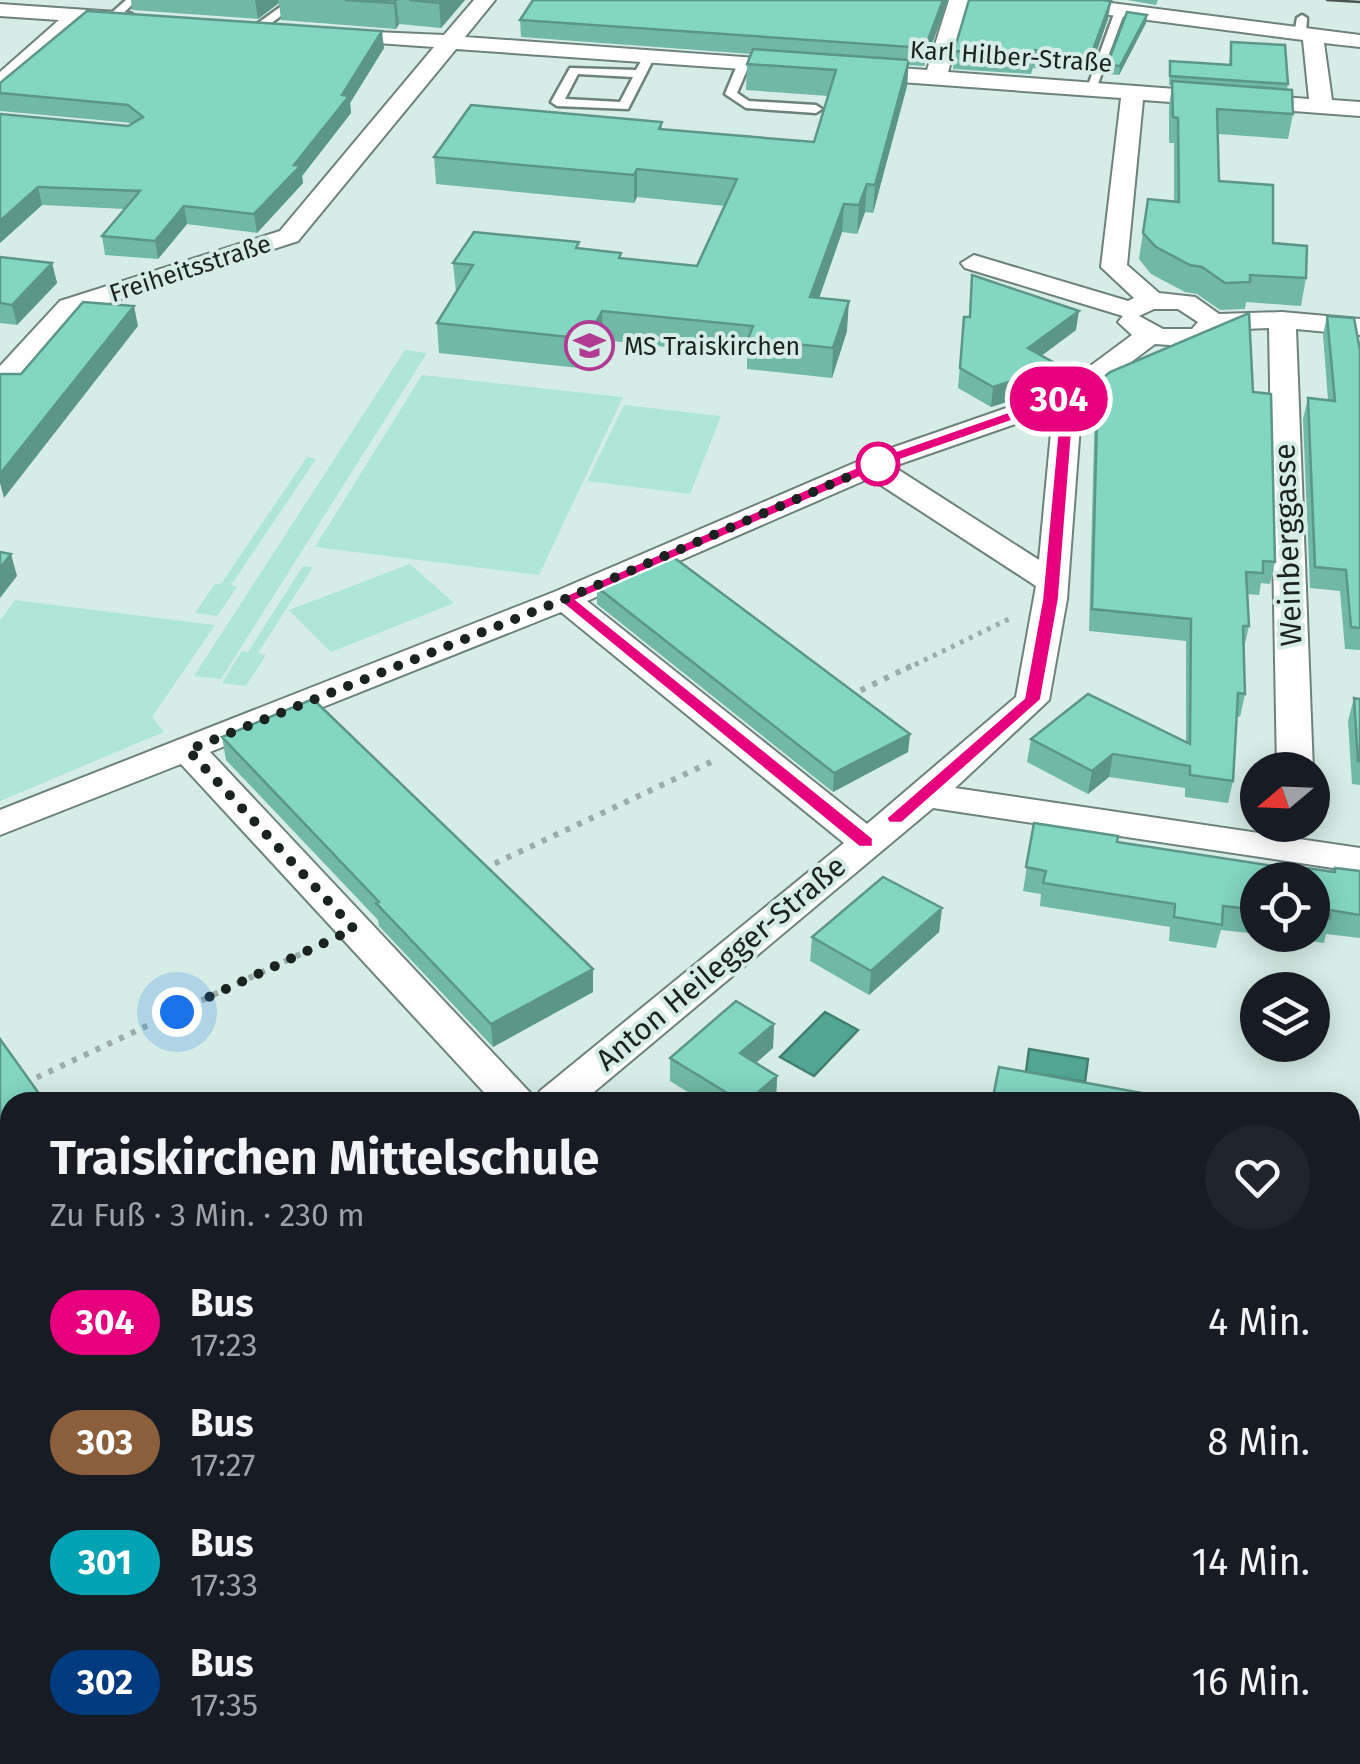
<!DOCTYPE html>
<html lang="de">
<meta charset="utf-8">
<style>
:root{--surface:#171b24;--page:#20242c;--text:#f1f3f6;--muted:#9ea1a6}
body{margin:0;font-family:"Fira Sans",sans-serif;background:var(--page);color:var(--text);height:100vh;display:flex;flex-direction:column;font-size:38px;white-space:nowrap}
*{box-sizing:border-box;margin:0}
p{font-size:32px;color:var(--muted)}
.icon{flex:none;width:55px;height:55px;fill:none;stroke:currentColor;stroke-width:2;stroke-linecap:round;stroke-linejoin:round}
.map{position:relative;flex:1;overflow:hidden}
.side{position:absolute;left:0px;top:1092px;width:1360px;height:672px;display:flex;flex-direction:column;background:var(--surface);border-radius:30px 30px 0 0;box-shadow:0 5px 25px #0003}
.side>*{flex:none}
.badge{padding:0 20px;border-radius:32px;font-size:35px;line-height:65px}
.needle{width:65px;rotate:251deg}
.buttons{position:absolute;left:1240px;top:752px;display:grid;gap:20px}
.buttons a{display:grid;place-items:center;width:90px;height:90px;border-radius:50%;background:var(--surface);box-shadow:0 5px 25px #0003;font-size:50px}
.you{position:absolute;width:50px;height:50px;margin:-25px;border:8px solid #fff;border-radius:50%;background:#1a73e8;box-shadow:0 0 0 15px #1a73e833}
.map>.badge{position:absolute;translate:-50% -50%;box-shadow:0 0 0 5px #fff}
.round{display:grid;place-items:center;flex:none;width:105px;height:105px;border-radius:52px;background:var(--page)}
.headline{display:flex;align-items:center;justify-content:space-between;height:170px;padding:0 50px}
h1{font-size:48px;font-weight:700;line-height:75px}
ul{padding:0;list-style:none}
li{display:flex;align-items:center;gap:30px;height:120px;padding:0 50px}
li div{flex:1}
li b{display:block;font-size:38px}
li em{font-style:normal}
li .badge{min-width:110px;font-weight:700;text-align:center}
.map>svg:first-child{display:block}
.green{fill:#afe6d7}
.water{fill:#52a592;stroke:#427e70;stroke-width:2.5}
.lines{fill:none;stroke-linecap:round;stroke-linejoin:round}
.lane-casing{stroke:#6e827c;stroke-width:5}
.street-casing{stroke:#6e827c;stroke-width:4}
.path-far1{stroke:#9cada9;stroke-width:5;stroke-dasharray:4 6;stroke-linecap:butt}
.path{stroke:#9cada9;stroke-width:6;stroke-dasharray:5 8;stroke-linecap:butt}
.lane{fill:#fff;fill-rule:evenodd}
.street{fill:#fff;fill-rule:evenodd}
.tram{stroke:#495451;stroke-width:2.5}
.wall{fill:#71b8a7}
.shaded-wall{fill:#5c9688}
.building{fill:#83d6c2;stroke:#5c9688;stroke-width:2.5}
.line{fill:#e6007e;stroke:#fff;stroke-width:2.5}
.walk{stroke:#1b2321;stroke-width:10;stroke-dasharray:0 18}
.stop-dot{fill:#fff;stroke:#e6007e;stroke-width:5}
.labels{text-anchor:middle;stroke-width:8;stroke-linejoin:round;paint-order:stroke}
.far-street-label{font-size:25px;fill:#1b2321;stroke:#d6ece6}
.far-poi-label{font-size:25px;fill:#1b2321;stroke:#d6ece6;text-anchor:start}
.street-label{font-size:30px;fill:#1b2321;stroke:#d6ece6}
</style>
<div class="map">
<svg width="1360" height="1764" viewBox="0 0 1360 1764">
<rect width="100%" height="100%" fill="#d6ece6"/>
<path class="green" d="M405,350L427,353L221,679L194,676Z
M422,375L623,397L539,575L315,547Z
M624,405L721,416L690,494L587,481Z
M307,457L316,459L231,585L237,587L217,616L195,613L215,584H221Z
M410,564L454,603L331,652L289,610Z
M303,566L313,567L258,653L266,655L246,686L222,683L242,651L248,652Z
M15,600L215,625L152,717L164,732L0,801V621Z"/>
<path class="water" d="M825,1012L858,1030L814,1076L780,1057Z
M1029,1049L1088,1059L1085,1082L1026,1072Z"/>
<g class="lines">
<defs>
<path id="lane" d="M126,0H137L116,20H108V16Z
M290,0H302L262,30H254V26Z
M1120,8L1125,11L1096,89L1086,91L1115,11Z
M1302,15L1307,18L1306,34L1300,37L1294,34L1297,18Z
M645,54L655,56L628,109L557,106L551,102L570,68L636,70ZM578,74L633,77L620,102L565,99Z
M744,60L750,63L737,93L749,101L816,105L822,109L816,113L746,108L725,94L738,63Z"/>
<path id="street" d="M474,0H495L465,37L799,61L810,67L799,73L456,49L298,241L78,313L10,389L0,391V366L60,301L280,231L434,47L335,40L328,38L325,34L328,30L444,35Z
M949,0H969L948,72L1309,99L1303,40L1040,6L1030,0H1088L1360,35V47L1324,43L1332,100L1360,102V116L1143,100L1127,265L1159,293L1195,297L1219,314L1282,312L1360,319V335L1296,329L1313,770H1277L1269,328L1219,330L1212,340L1184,346L1155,344L1082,399L1067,599L1049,700L955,788L1360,848V872L933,808L582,1102H493L181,764L0,835V810L554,592L880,452L1058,390L1132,335L1118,322L1123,316L965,268L961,263L974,255L1128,301L1134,298L1101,267L1121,98L859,79L848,72L859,65L927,70ZM1154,309H1178L1198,322L1192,329H1163L1139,316ZM1053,411L1039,560L894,467L900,464ZM870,478L1036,586L1016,697L867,824L587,601ZM561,612L844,843L540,1091L536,1099L210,752Z
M0,4L131,13L141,19L131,25L82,22L8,88L0,90V72L59,20L0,16Z
M1350,1267L1360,1269V1305L1350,1303Z
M0,1330L10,1333V1385L0,1381Z
M10,1517V1617L0,1615V1521Z
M620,1755H707L710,1764H624Z"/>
</defs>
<use href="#lane" class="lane-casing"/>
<use href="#street" class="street-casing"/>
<path class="path-far1" d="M906,669L1009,619"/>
<path class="path" d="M849,696L911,666
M483,869L711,762
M25,1083L322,944"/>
<use href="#lane" class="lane"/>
<use href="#street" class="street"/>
<path class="tram" d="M1327,0L1360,2"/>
</g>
<path class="wall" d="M131,0H465L441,28L399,24L396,29L281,20L279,3L258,19L132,10Z
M533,0H948L924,66L908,65L907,86L873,213L865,212L857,234L842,232L819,298L847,331L832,378L747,369V356L603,340L588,369L439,353L437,323L456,292L453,263L579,249L621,259L697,266L725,206L637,197L634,203L436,184L434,157L662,122V129L814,142L828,96L746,90L747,64L751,54L521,37L520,20Z
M1127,0H1158L1156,5Z
M1147,15L1146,23L1119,75L1106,74L1107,65Z
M1108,19L1089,73L1033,68L1031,74L953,69L954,51Z
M1231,42L1288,84L1287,89L1293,114L1288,139L1218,134L1219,181L1306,278L1301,306L1246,302L1245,309L1220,310L1197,294L1185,292L1151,274L1139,259L1148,199L1174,201V143H1169V106L1172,85H1169L1170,61L1229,65Z
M384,48L350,103L351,113L302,176L303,183L257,233L187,224L158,259L105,255L102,236L125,209L42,205L0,243V114L128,126L132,123L0,111V83Z
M0,257L52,263L57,283L17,325L0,323Z
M972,275L1076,330L1041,356L1058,385L991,407L958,388L964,317H969Z
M1327,316L1360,350V650L1345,649L1340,591L1310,588L1303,419L1308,398L1328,400L1323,335Z
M1098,382L1253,392L1275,562L1270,584L1261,583L1259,595L1247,594L1249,626L1244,648L1245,694L1240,717L1237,716L1233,781L1228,803L1185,797V788L1109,777L1088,794L1027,762L1031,739L1186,742V641L1089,631L1095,403Z
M597,587L910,734L908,752L833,792L597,604Z
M1354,698L1360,699V785L1352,784L1348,721Z
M222,737L593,969V992L493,1047L379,926L378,920L226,760Z
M1034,823L1117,842L1298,870L1360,871V938L1326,934L1324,943L1262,935H1312V880H1258V934L1221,930L1216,948L1169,941L1170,927L1040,906L1041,894L1023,891Z
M942,908L939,932L869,995L810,961L812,937Z
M774,1024L773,1048L756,1062L777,1076L776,1099L772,1102H704L670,1081V1058Z
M0,1039L10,1102V1328L0,1312Z
M1350,1122L1360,1124V1216L1350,1214Z
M1350,1320L1360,1465L1350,1471Z"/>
<path class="shaded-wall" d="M255,0H278L279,3L258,19Z
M396,0L399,24L396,29L394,3Z
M442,0H465L441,28L439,3Z
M943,0H948L924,66L925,48Z
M1111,1L1108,19L1089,73L1091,55Z
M1147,15L1146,23L1119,75L1120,66Z
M382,31L384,48L350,103L351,113L302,176L303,183L257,233L254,214L294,165L342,95Z
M909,60L907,86L873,213L875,185Z
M637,169V197L634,203V175Z
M867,184L865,212L857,234L859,205Z
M38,187L42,205L0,243V221Z
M844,204L842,232L809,327L810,297Z
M184,206L187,224L158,259L155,241Z
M52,263L57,283L17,325L12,305Z
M849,301L847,331L832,378L833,348Z
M134,306L138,326L4,498L0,483V474Z
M602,311L603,340L588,369L587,339Z
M1079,311L1076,330L1025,368L1028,348Z
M1060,366L1058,385L991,407L993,387Z
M11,554L17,576L0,598V568Z
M910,734L908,752L833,792L834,773Z
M1113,754L1109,777L1088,794L1092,771Z
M942,908L939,932L869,995L871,971Z
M593,969V992L493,1047L491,1024Z
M774,1024L773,1048L740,1077V1053Z
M777,1076L776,1099L772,1102H747Z
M1360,1448V1465L1350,1471L1358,1449Z"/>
<path class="building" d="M345,0H396L394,3Z
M409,0H442L439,3Z
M533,0H943L925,48L520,20Z
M969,0H1102L1111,1L1091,55L1035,50L1033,56L954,51Z
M87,11L382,31L342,95L349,96L294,165H301L254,214L184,206L155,241L102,236L140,191L38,187L0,221V114L128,126L143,117L128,105L0,93V83Z
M1127,12L1147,15L1120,66L1107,65Z
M1231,42L1285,45L1288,84L1170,76V61L1231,65Z
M753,49L909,60L875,185L867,184L859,205L844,204L810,297L849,301L833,348L748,339L753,326L602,311L587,339L437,323L473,265L453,263L474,232L579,242L576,248L621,253L619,258L697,266L737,179L637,169L634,175L434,157L471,105L662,122L659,129L814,142L836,70L747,64Z
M1172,81L1292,90L1293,114L1217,109L1219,181L1273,185V243L1307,246L1306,278L1250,275V282L1225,283L1202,267L1190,265L1156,247L1143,233L1148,199L1179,202L1178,118L1173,117Z
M0,257L52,263L12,305L0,303Z
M972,275L1079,311L1028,348L1060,366L993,387L960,368L964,317H970Z
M83,302L134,306L0,474V374H21Z
M1249,313L1253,392L1271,394L1275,562L1263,561V573L1246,572L1249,626H1243L1245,694L1238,693L1233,781L1190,775V766L1113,754L1092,771L1031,739L1088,694L1190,744L1191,619L1092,609L1098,382L1110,372Z
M1327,316L1354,318L1360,350V628L1351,627L1346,570L1315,567L1308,398L1335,401Z
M0,552L11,554L0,568Z
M672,556L910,734L834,773L597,587Z
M1354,698L1360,699V761H1358Z
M313,699L593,969L491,1024L376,903L379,902L222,737Z
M1034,823L1118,836L1117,842L1299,870V867L1335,872V868L1360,871V915L1330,910V919L1312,917V880H1258V910L1223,906L1222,925L1174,917L1175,904L1043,883L1046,871L1026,867Z
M883,877L942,908L871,971L812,937Z
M736,1001L774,1024L740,1053L777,1076L747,1102H742L670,1058Z
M0,1039L45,1102H10V1318L0,1302Z
M999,1067L1191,1102H992Z
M1350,1122L1360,1124V1191L1350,1189Z
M1360,1315V1448L1358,1449L1350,1441V1320Z
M223,1755H393L425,1764H219Z
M464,1755H496L505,1758L502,1764H460Z"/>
<path class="line" d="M1062,393L1075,396L1059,599L1041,700L902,823H889L886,818L1024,698L1042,599L1060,404L895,462L577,600L873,838V847H859L557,599L884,455Z"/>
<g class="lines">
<path class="walk" d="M177,1012L354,929L188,750L565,599L878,464"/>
</g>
<defs>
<symbol id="school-ring" viewBox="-11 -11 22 22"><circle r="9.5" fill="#d6ece6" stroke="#b13b93" stroke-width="1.5"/><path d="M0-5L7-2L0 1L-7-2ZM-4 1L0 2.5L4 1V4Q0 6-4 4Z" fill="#b13b93"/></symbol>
</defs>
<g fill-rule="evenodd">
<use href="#school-ring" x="562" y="318" width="55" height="55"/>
</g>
<circle class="stop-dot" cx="878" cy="464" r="20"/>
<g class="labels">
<g class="far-street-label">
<text transform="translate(1011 56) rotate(4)" y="9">Karl Hilber-Straße</text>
<text transform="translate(190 268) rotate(-18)" y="9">Freiheitsstraße</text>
</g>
<g class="far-poi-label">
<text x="624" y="355">MS Traiskirchen</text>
</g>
<g class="street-label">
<text transform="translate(1288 545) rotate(-92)" y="10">Weinberggasse</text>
<text transform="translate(721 963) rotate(-40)" y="10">Anton Heilegger-Straße</text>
</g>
</g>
</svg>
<div class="buttons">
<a><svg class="needle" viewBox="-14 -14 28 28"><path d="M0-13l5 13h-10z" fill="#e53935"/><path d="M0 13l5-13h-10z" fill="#9ea1a6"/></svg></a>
<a><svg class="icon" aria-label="locate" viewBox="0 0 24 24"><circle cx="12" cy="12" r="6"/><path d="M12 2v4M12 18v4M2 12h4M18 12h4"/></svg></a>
<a><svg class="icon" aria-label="layers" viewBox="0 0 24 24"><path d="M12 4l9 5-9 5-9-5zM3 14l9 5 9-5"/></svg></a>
</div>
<div class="you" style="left:177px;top:1012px"></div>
<b class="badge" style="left:1059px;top:399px;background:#e6007e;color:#fff">304</b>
<section class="side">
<div class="headline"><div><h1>Traiskirchen Mittelschule</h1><p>Zu Fuß · 3 Min. · 230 m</p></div><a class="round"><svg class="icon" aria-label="heart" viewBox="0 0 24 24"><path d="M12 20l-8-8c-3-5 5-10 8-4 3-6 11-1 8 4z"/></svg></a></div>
<ul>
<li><span class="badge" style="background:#e6007e;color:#fff">304</span><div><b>Bus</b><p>17:23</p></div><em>4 Min.</em></li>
<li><span class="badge" style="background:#8b5e3c;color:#fff">303</span><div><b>Bus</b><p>17:27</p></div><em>8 Min.</em></li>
<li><span class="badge" style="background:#00a3b4;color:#fff">301</span><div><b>Bus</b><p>17:33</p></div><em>14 Min.</em></li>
<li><span class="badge" style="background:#003b80;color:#fff">302</span><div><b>Bus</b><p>17:35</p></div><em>16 Min.</em></li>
</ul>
</section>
</div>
